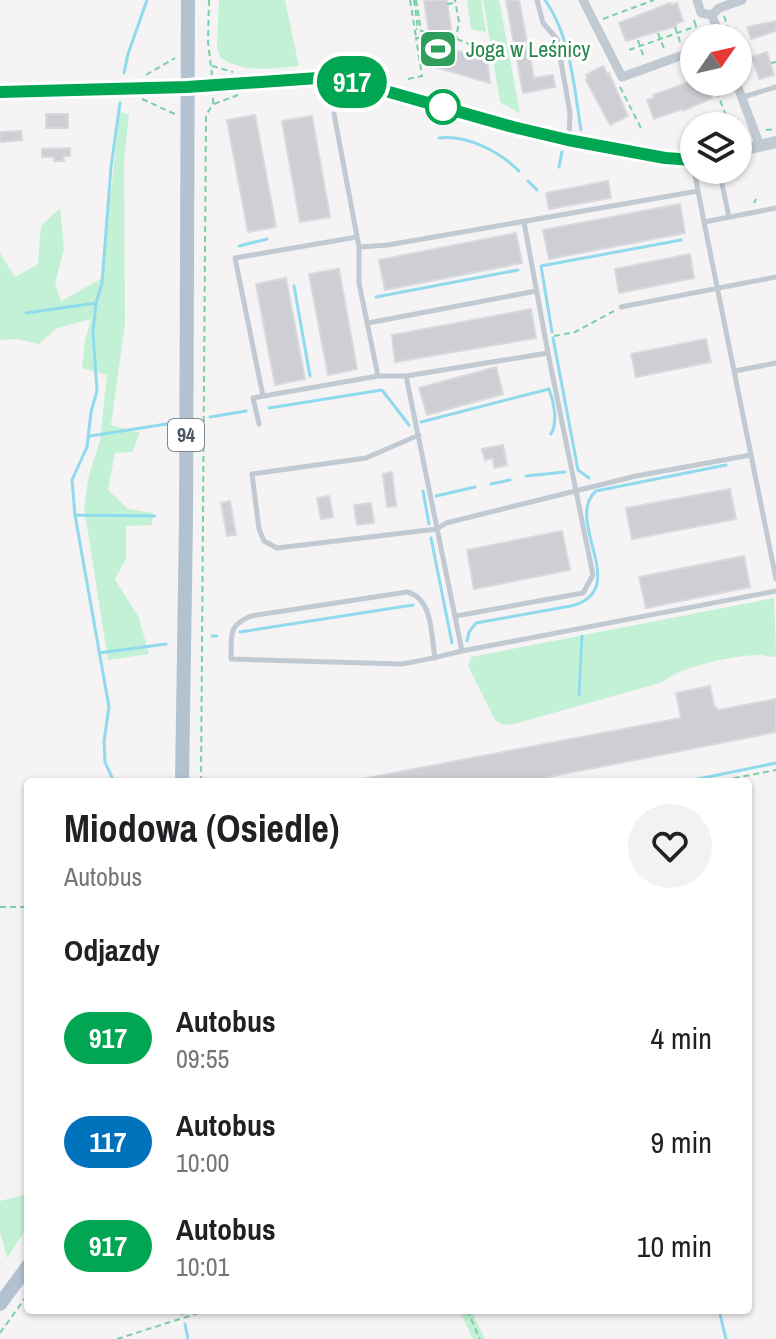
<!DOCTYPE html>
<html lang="pl">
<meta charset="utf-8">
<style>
:root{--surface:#fff;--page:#f2f2f2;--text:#202124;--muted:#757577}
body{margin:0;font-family:"Archivo Narrow",sans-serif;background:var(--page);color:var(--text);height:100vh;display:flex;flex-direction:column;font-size:30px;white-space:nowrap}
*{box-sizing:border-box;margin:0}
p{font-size:26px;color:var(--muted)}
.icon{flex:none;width:44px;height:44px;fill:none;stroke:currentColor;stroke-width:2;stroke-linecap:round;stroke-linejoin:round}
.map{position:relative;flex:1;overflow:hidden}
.sheet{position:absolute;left:24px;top:778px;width:728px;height:536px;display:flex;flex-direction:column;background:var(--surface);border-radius:8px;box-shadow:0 2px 6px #0004}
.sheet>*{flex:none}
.badge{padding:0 16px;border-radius:26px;font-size:28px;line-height:52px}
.needle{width:52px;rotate:56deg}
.buttons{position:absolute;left:680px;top:24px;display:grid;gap:16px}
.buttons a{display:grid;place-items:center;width:72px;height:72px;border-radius:50%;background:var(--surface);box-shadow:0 2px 6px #0004;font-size:40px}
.map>.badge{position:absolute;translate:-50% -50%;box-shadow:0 0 0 4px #fff}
h2{padding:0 40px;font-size:30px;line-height:72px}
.round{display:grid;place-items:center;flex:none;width:84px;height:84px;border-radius:42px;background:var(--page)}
.overview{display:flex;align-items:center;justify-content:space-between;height:136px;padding:0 40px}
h1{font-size:38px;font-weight:700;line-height:60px}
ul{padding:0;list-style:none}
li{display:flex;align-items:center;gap:24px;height:104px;padding:0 40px}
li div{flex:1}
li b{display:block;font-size:30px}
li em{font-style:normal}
li .badge{min-width:88px;font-weight:700;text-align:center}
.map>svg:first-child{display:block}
.green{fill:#c3f1d5}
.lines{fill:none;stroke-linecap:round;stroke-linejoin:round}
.stream{stroke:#90daee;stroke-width:3}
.building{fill:#cdcfd5;stroke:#d7d9de;stroke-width:2}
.path{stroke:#7ad0a6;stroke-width:2;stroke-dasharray:6 4;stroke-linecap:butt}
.service{stroke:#c1cad2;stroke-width:5}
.minor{stroke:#c1cad2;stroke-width:9}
.tertiary{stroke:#c1cad2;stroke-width:12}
.primary{stroke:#b3c2d1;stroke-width:14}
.line-casing{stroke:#fff;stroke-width:18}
.line{stroke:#00a651;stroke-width:12}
.stop-dot{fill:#fff;stroke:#00a651;stroke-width:4}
.labels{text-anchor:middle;stroke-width:6;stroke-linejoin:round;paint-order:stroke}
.shield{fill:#fff;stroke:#808990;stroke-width:2}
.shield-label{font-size:20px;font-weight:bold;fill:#4a5661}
.leisure-label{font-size:22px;fill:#27864d;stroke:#fff;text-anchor:start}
</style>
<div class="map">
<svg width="776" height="1339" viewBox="0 0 776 1339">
<rect width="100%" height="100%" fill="#f5f3f3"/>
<path class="green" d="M219,0H285L299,66C273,68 242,74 220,57L217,45Z
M467,0H481L486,32L471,29Z
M483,0H499L520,113L500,102Z
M120,112L129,115L124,160L125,323L111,425L140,433L132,452L115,453L108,490L128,509L153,513L152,525L126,526V559L115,579L139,618L149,654L108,660L84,507L89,475L100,441L107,375L82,368L85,340L91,319L57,328L39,344L16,339L0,340V253L15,277L38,264L41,226L60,208L64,249L55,283L61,301L101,279Z
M774,598L776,657C769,657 764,654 757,655C732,656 681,666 663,682L514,724L503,725L495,720L468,666L471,657Z
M28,1194V1226L7,1258L0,1232V1201Z
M459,1310H471L485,1339H473Z"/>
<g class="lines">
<path class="stream" d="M545,0C571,37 574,87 581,130
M124,73L128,54L147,0
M439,138C467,135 499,151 519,171
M559,167L562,152
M528,181L537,190
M239,246L267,239
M294,286L310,376
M376,297L518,270
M26,313L96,303
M552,332L541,266L681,240
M553,338L578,470L589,478
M269,408L382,390L409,425
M210,417L246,411
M421,422L549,389C554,402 558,422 551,434
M90,436L173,423
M526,476L565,472
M491,484L510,480
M423,491L429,524
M436,496L475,487
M75,515L155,516
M431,538L452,643
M240,632L413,605
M212,636H217
M467,641L469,632L476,623L571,606C633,591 563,520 596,491L726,465
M99,653L166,644
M579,695L582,636
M114,782L105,762L104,741L109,707L75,515L72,480L87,447L91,412L97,391L93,332L96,303L102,283L111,167L120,103
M683,782L776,763
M180,1310L182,1314
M719,1310L726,1339
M185,1324L188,1339"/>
</g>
<path class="building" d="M424,0H447L451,30L429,33Z
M506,0H519L534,78L553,75L555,87L523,93Z
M670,3L671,5L677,3L683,21L676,24V26L626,41L619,23Z
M776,21V31L751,39L747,27Z
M431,43L487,59L490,83L435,67Z
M767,52L774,75L759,79L752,57Z
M603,66L607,74L609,73L628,116L610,125L586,80L588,79L586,75Z
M689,82H706L712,98L683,111L682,109L654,119L647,100L654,98L653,95Z
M46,114H68V128H46Z
M255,115L276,227L248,232L227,120Z
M312,116L330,217L300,222L282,121Z
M21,131L22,140L0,142V132Z
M70,148V156H63L64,161H54V157H42V149Z
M608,181L611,198L549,209L546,193Z
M680,204L685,233L549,259L543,230Z
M516,233L522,263L385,290L379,260Z
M690,254L694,278L619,293L615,269Z
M339,269L357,369L328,375L309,274Z
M286,278L305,379L275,385L256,284Z
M531,309L536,338L395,362L392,335Z
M706,339L711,362L636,377L631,354Z
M496,367L503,394L427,415L419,388Z
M503,445L507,465L494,468L493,458L485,460L482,449Z
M392,472L396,506L387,507L383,474Z
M730,489L736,519L632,539L626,508Z
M329,496L333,517L321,519L317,498Z
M230,501L236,535L227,536L221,503Z
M371,503L374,523L357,525L354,505Z
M562,531L570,570L474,589L467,550Z
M744,556L750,587L646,608L639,577Z
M710,686L714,706L719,710L776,699V732L523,782H367V778L681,718L676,693Z"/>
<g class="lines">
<path class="path" d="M209,0L208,42L212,75
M410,0L416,37
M414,0L418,29H416
M416,0L421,31L426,32L427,37
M447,4L454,3
M724,16L732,38
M603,19L654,0
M694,20L700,38
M675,27L681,45
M658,33L665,51
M457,39L483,50V55
M638,40L644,58
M629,50L697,26
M738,56L745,76
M771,63L776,62
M212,66L233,72
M146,75L175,58
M408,79L422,76L416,38L456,39L459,22L455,0
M713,82L730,126
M620,87L641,128H644
M142,99L177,115
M214,104L238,95
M766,130L776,129
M738,132L744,135
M754,203L756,199
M554,336L575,332L614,311
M201,782L206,115L213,104V97
M714,782L776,770
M0,907H28
M467,1310L480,1339
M0,1333L28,1294
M117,1339L208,1310"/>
<path class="service" d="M537,0L543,23L557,39L570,113L569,139
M743,97L776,87
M334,114L359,247V283L378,376
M694,170L698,191
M719,170L729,217
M776,208L704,222L776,579
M359,247L388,245L698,191L704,222
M621,307L776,277
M368,323L536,291
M735,371L776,363
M406,376L462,651L776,591
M263,396L235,258L357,237
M259,424L253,398L378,376H406L548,353L524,222
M419,435L366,458L252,474L259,529L264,541L277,548L437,529L446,523L636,476L751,455
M456,616L583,593L593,575L548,353
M435,658C431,635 433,598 407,592L251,616C227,626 232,635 231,659L401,664C421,661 441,656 462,651"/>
<path class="minor" d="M583,0L622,77L694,51
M697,0L701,13L712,15L720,38
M712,15L719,8L742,0
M736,82L760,146"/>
<path class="tertiary" d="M0,92L204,86L318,78L354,82L520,129L683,161L694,160
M738,151L776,142"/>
<path class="primary" d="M182,782L186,521L188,0
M0,1304L28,1266"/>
</g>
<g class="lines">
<defs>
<path id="line" d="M0,92L187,87L318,78L354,82L513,127L568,140L665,158L694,160"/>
</defs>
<use href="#line" class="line-casing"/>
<use href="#line" class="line"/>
</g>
<defs>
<symbol id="stadium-square" viewBox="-11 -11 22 22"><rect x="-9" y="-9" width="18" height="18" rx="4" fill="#2e9e5b" stroke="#fff"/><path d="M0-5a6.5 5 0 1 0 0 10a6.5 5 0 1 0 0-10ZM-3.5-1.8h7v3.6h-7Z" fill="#fff"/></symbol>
</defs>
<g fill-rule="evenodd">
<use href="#stadium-square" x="416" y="27" width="44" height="44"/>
</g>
<circle class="stop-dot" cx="443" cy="107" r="16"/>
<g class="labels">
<rect class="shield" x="168" y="419" width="36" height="32" rx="6"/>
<g class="shield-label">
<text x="186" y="442">94</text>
</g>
<g class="leisure-label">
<text x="466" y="57">Joga w Leśnicy</text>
</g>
</g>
</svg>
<div class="buttons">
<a><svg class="needle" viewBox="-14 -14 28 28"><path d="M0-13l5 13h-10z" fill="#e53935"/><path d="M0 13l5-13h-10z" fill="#757577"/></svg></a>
<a><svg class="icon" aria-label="layers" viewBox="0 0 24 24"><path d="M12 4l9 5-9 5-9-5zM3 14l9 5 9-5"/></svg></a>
</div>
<b class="badge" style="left:352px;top:82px;background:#00a651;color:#fff">917</b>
<section class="sheet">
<div class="overview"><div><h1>Miodowa (Osiedle)</h1><p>Autobus</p></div><a class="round"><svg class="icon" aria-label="heart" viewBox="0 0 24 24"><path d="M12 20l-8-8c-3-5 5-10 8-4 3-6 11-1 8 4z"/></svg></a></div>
<h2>Odjazdy</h2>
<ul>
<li><span class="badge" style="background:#00a651;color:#fff">917</span><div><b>Autobus</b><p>09:55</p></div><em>4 min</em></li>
<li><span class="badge" style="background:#0072bc;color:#fff">117</span><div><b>Autobus</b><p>10:00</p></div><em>9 min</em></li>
<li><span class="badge" style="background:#00a651;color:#fff">917</span><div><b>Autobus</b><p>10:01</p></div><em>10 min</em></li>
</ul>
</section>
</div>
